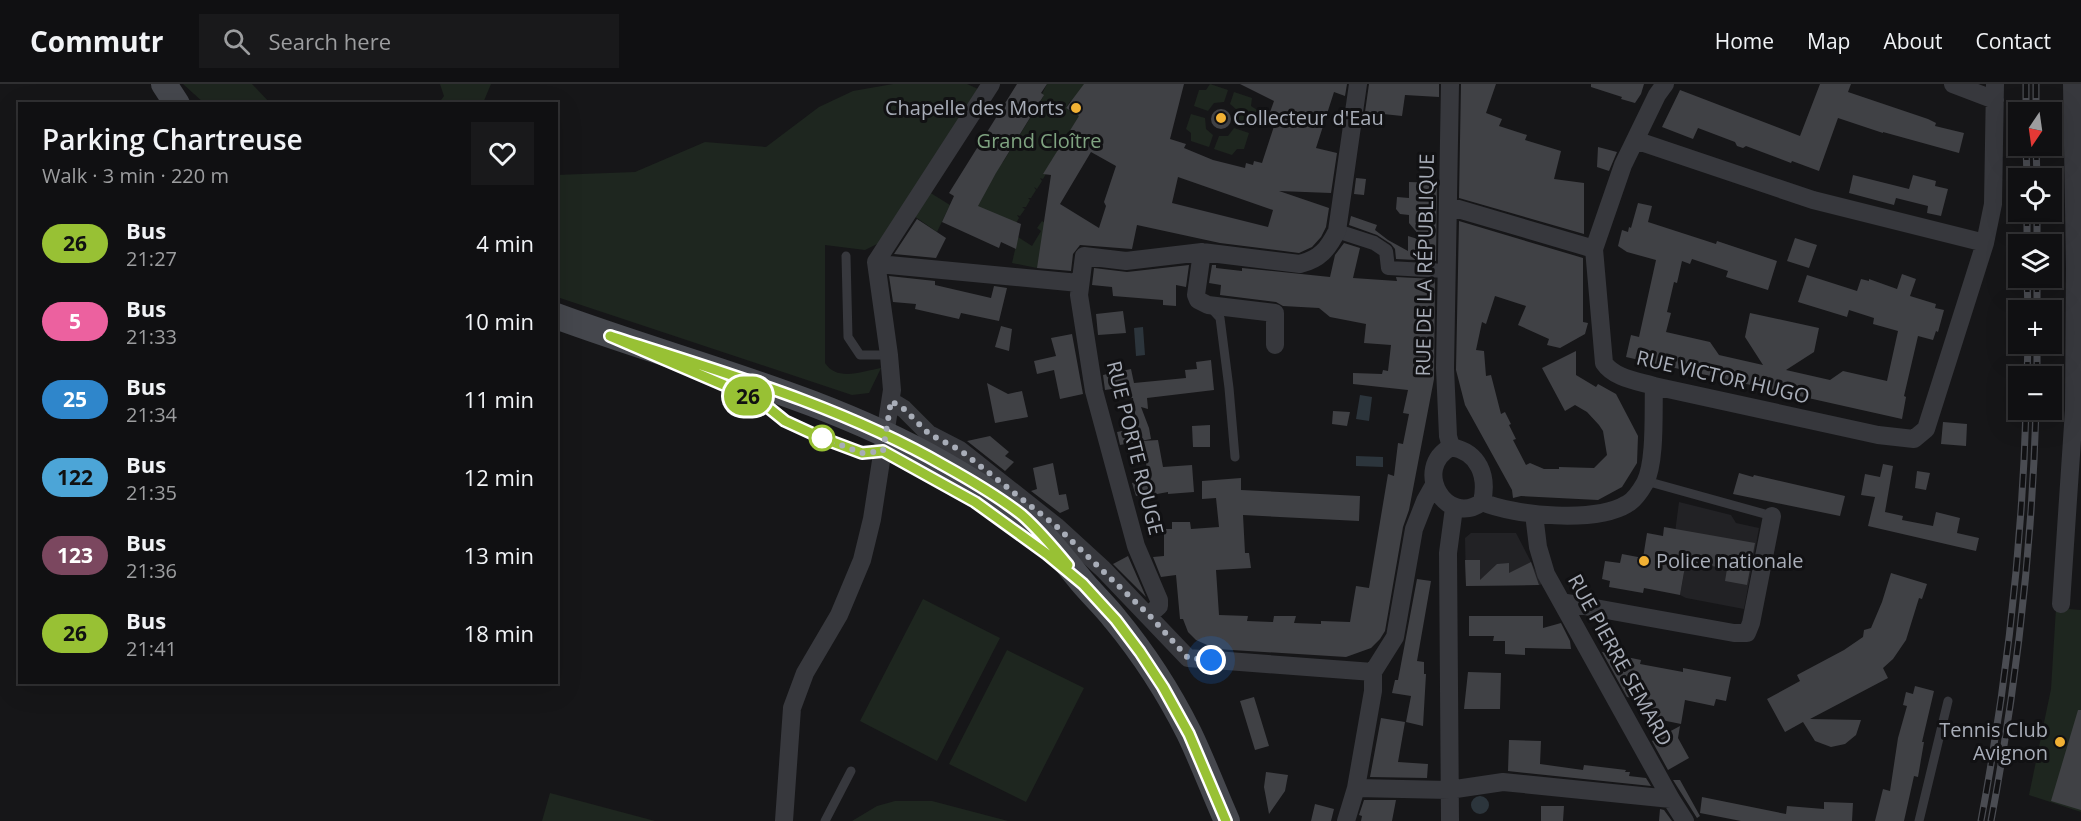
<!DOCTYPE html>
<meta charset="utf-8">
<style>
:root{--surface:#101012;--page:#19191b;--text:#f1f3f6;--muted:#9c9d9f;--line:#303032}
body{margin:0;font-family:"Open Sans",sans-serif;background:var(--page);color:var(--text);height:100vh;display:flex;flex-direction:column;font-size:22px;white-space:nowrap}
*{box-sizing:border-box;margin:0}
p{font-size:20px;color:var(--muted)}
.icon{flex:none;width:33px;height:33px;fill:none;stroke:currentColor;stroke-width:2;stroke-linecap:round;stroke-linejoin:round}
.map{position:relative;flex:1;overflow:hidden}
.sheet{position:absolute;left:18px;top:18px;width:540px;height:582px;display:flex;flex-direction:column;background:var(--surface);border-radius:0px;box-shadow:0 6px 24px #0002,0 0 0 2px var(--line)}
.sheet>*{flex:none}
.badge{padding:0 12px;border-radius:20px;font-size:21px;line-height:39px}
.needle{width:39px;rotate:193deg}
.buttons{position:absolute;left:2008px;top:18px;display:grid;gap:12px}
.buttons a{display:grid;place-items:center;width:54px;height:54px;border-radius:0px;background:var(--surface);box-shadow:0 6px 24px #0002,0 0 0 2px var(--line);font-size:30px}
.you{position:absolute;width:30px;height:30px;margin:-15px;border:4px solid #fff;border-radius:50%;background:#1a73e8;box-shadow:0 0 0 9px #1a73e833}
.map>.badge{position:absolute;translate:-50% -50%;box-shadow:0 0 0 3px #fff}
.round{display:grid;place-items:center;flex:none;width:63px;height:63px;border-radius:0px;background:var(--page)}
.headline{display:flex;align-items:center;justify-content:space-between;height:102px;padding:0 24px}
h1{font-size:28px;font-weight:600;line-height:45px}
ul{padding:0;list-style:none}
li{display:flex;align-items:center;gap:18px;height:78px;padding:0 24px}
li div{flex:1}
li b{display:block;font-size:22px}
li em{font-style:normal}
li .badge{min-width:66px;font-weight:700;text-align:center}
header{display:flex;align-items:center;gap:36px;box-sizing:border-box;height:84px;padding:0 30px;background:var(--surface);border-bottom:2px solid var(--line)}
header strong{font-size:28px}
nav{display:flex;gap:33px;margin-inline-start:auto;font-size:21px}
.search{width:420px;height:54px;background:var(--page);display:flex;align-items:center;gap:15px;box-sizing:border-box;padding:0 21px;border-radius:0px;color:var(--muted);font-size:22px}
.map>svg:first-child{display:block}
.built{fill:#222225}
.green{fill:#1e261f}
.water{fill:#2c353c}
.building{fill:#404145;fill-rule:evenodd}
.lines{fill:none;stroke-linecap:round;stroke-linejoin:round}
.service{stroke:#37383d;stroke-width:9}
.pedestrian{stroke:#37383d;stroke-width:14}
.minor{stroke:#37383d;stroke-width:18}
.secondary{stroke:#45474d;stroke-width:26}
.rail-casing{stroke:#4a4c52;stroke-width:7}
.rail{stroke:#111113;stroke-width:4.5;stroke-dasharray:14;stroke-linecap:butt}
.line-casing{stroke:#fff;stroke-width:14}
.line{stroke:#98c134;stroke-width:9}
.walk{stroke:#a8adb8;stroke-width:6;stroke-dasharray:0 10.8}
.poi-dot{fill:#f2b134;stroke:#111113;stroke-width:2}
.stop-dot{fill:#fff;stroke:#98c134;stroke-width:3}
.labels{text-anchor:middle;stroke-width:6;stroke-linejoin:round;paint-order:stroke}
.poi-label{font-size:20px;fill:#a8adb8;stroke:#111113;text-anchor:end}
.park-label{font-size:20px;fill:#7fa381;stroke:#111113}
.street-label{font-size:20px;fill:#a8adb8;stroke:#111113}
</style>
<header>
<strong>Commutr</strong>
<div class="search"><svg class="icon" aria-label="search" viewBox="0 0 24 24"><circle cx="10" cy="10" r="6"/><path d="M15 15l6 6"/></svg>Search here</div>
<nav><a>Home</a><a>Map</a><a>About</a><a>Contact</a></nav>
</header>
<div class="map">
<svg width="2081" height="737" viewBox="0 0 2081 737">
<rect width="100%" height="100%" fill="#161618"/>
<path class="built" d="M1679,418L1731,431L1736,439L1759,444L1744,525L1686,514L1680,511L1684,489L1670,487Z
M1471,449H1516L1542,499L1540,501L1466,502L1465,454Z"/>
<path class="green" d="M183,0H252L270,19H204Z
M440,0H491L483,19H439L444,12Z
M893,0H967L978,5L889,154L865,166L825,161V279C837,298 863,287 881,284L869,309L852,311L557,213L556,91L635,88L705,58L766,63L819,23L853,7Z
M1047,0H1093L1085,22L1071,16L1066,24L1081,33L1077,39L1075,38L1076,41L1072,49L1068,48L1060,68H1056L1059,70L1054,77L1051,76L1053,79L1049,86H1045L1047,88L1043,95L1040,94L1042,97L1037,105L1034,103L1036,106L1031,114H1028L1030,116L1026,123H1022L1025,125L1020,132L1017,131L1019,134L1015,141L974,123L996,89L995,86L1003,78L1043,13L1042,10Z
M1210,0L1228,6L1224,18L1214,19L1208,27L1194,22L1199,6H1206Z
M1234,8L1252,14L1251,22L1257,26L1251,42L1237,37V26L1230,20Z
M1191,30L1205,34L1206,45L1213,51L1209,63L1191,57V49L1186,45Z
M1234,44L1249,49L1244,65H1237L1232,71L1214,65L1219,52H1228Z
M929,108L950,121L937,148L914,132Z
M1042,137L1060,148L1037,184L1012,179L1018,153L1032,162L1041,147L1037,144Z
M923,515L1000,554L937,677L860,637Z
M2056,524L2081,526V728L2029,711L2051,605Z
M1007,566L1084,604L1026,718L949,680Z
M550,709L655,737H542Z
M895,717H932L1008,737H852L877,722Z"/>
<path class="water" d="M1143,243L1145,271L1136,272L1134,244Z
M1360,311L1372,313L1369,337L1356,335Z
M1356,372L1383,373V383L1356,382Z
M1471 721a9 9 0 1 1 18 0a9 9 0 1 1-18 0Z"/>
<path class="building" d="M1017,0H1047L1041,9L1044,11L996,89L978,122L1021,140L1016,165L1001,158L999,164L942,138L954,112L949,109Z
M1084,0H1184L1170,55L1186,60L1184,64L1213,76L1245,84L1246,79L1253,81L1254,77L1262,79L1277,33L1269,31L1274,17L1240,0H1347L1345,12L1334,8L1316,64L1337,69L1331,109L1279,107L1329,124L1326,143L1321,153L1312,163L1299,169L1220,159L1137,141L1132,165L1080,161L1073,170L1071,187L1037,184L1051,91L1043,90L1079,32L1066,24ZM1091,68L1116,82L1104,118L1106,122L1099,144L1060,120ZM1178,93L1273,126L1268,143L1172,119Z
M1369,0H1439V13L1405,11L1402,32L1365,28Z
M1461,0H1496L1486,29L1502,35L1499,42L1527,51L1525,56L1561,67L1554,95L1584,99V150L1459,114Z
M1591,0H1644L1641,10L1635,19L1621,15L1622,13L1591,3Z
M1820,0H1851L1848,8L1928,35L1936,39L1935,42L1964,49L1959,69L1883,48V49L1838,34L1819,87L1792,77L1791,79L1746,62L1743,64L1737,62L1735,58L1698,44L1693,55L1662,43L1680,6L1800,52Z
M1211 35a10 10 0 1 1 20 0a10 10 0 1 1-20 0Z
M1598,63L1617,68L1609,87L1597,83Z
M1853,91L1909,105L1913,91L1936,97L1935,102L1948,105L1941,132L1927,129L1928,122L1896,114L1894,121L1849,109Z
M1356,94L1366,95L1364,111L1354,110Z
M1409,98L1437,99L1436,177L1396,175L1395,165L1391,160L1377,151L1349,141L1351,132L1377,141L1375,146L1388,156L1408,167V152L1424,157L1409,139V131L1400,130L1396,125L1397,113L1409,114Z
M1638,119L1652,122L1648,138L1716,160L1717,157L1777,177L1768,206L1726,193L1728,187L1692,175L1690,180L1682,177L1677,199L1674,198L1667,228L1671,229L1666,248L1710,258L1719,271L1763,281L1745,253L1750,229L1819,244L1814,268L1786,286L1830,296L1843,287L1887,297L1898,247L1873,240L1874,234L1849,226L1847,233L1798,218L1807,191L1857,207L1861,195L1869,197V195L1897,205L1902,190L1916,195L1910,212L1936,220L1935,224L1944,226L1938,248L1936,247L1933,256L1918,252L1904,312L1906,313L1902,335L1626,273L1631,251L1639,253L1656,176L1627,168L1618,162L1622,146L1628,148L1629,143L1631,144Z
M917,135L946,154L936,174L894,170Z
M1459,137L1583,174V238L1588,239L1585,250L1560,264L1547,261L1549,255L1518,241L1526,222L1495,212L1486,240L1482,238L1476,266L1484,267L1486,292L1491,291L1501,330L1505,328L1511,340L1509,341L1516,355L1513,356L1526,381L1530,379L1544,385H1559V383L1594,384L1607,371L1603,347L1599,341L1587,328L1575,321L1565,327L1542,284L1576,267V291L1596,303L1598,300L1616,310L1638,352L1637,379L1622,403L1598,416L1521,412L1513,414L1512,406L1465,321L1456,286Z
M1795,154L1817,161L1809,184L1787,177Z
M1344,159L1360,164L1353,194L1397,197L1396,193L1435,195L1434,295L1409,426L1403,443L1385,547L1380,555L1371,564L1346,573L1216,565L1196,556L1188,548L1183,535H1180L1176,491L1161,493L1153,473L1164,472V445H1172V438H1190L1191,445L1219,443L1216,414L1202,415V397L1241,394V406L1360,412L1359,437L1243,431L1245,469H1249L1251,484L1216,486L1219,531L1248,532L1247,537L1273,538L1274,532H1296L1294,539L1321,540V537L1350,538L1356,502L1369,504L1388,390L1394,392L1398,359L1403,360L1409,330L1403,329L1408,306L1353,300V289L1382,290L1383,286L1388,287L1391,261L1364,259L1366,240L1330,233L1319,224L1283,222L1276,218L1220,211L1221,201L1209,199L1212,181H1216V184L1242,187V184L1330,193L1335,171Z
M1189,181L1186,203L1176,201V222L1163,221V216L1113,212L1112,203L1092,201L1094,184L1127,188Z
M889,192L935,197V201L991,214L994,202L1007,204L999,237L961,229L959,235L915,225L916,220L893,218Z
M1123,227L1126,249L1098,251L1096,230Z
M1001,242L1012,245L1009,267L995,263Z
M1072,250L1083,310L1060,315L1054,286L1037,290L1034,277L1056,272L1051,254Z
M1211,276L1214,306L1147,314L1148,325L1141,323L1149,344L1151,355L1120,361L1117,348L1137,344L1133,314L1114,315L1112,305L1105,306L1103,291L1131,285L1134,299L1186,294L1185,286L1197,285L1196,278Z
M987,299L1008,310L1022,307L1028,333L995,339Z
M1333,327L1350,328L1347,342L1332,340Z
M1943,338L1967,340L1966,362L1941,360Z
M1210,341V363H1193L1192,342Z
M990,352L1009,368L1005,372L1014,378L1005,387L967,357Z
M1158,356L1163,383L1192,381L1194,408L1168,410V408L1146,412L1145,409L1136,412L1132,399L1139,397L1137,393L1148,390L1142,357Z
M1053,379L1059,411L1066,410L1069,425L1060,429L1031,407L1037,405L1033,384Z
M1883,380L1893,382L1885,428L1903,432L1902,436L1933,442L1936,428L1960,434L1957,449L1979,454L1976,467L1868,442L1875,413L1861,411L1865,390L1880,393Z
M1917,387L1930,389L1926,406L1915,404Z
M1739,389L1753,393L1754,391L1845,412L1840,432L1733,410Z
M1664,443L1755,459L1747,501L1725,497L1727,485L1686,477L1680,511L1644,504L1643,509L1609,503L1610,497L1602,495L1605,477L1620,479L1622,470L1643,474L1647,449L1663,452Z
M1128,472L1146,513L1113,480Z
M1465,476H1480V496L1497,480L1509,479V489L1531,478L1539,501L1466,502Z
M1891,489L1927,500L1922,515L1919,514L1906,556L1893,575L1883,584L1888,594L1810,635L1861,636L1856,651L1845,660L1831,663L1815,657L1803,638L1785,648L1767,615L1800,597L1797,591L1844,566L1863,553L1864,546L1871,544L1882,518Z
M1417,495L1431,497L1417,577L1424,578V590H1426L1423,642L1406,638L1411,612L1392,609L1395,596H1398Z
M1469,532H1543V544L1561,539L1570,557L1571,565L1525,564V571L1505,570V557H1493L1494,552H1469Z
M1602,568L1641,576L1640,580L1683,588V584L1731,593L1726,617L1716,615L1714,622L1685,616L1681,640L1647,633L1650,617L1627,613Z
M1468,588L1501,589L1500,625H1464Z
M1915,602L1934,607L1922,658H1924L1918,693L1914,692L1904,737H1875L1883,705L1890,707L1898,654L1907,622L1903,621L1906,608L1913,610Z
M1254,613L1269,662L1255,666L1240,617Z
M2078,626H2081V726L2051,717Z
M1381,634L1405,638L1398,678L1428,680L1427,694L1370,693Z
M1680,642L1678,654L1689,674L1668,686L1652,657Z
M1509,656L1541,657L1540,680L1583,686L1584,681L1626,686L1625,688H1630L1629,692L1646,694L1651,702L1508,687Z
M1266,688L1288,691L1285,707L1269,730L1264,703Z
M1673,696H1680L1700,732L1697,734Z
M1702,713L1786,730L1787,722L1824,725V718L1853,719L1852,737H1741L1700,729Z
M1364,716H1396L1392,737H1361L1362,732L1359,731Z
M1315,720L1334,725L1331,737H1311Z
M1541,722H1564L1563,737H1541Z
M1660,725L1664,726L1672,737H1659Z"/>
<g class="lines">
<path class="service" d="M846,172L848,253L860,271H889
M1210,223L1220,234L1229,304L1235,373
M759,316L785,337L822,354L862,369L883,367
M1646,397L1772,432
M825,737L851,687
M1919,737L1948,617"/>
<path class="pedestrian" d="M1337,147L1374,159L1386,167L1388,184L1446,187"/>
<path class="minor" d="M1450,0L1445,284L1448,352L1451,363
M1665,0L1657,11L1623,81L1594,165L1604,279C1614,294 1637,297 1654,302L1878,351L1914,355L1926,345L1985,159L1993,120L1995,0
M1953,0L1995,16
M1635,56L1813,116L1985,159
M1448,122L1594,165
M1202,168L1196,211L1198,216L1208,221L1275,229V261
M889,181L1079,199
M891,317L904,325L929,350L960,366L1056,442L1103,485L1188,574L1373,588
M1451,363C1479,368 1488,392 1482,418C1447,444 1411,385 1451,363Z
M1482,418C1515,432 1596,439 1627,420C1635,416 1641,406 1645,399C1656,377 1653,327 1654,302
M1534,430L1538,463L1546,490L1671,715L1685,737
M1562,518L1734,549H1747L1751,539L1772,432
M2061,520L2074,326L2075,183L2072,0
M1149,531L1159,522V516L1136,462L1094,307L1079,211L1084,172L1126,177L1202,168L1300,180C1320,175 1328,165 1337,147L1358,0
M1356,704L1449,706L1503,698L1671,715
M784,737L792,624L805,589L839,531L862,476L872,435L892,306L889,271L876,178L991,0
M1346,737L1356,704L1373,607V588L1395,553L1414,445L1425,417L1434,401
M1450,737L1448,469L1454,424"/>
<path class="secondary" d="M164,0L177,20
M556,232C686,280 821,311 941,379C969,395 996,411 1021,431C1045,450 1063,475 1082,498C1093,511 1105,522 1115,535C1144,570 1169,609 1189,649C1203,678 1214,708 1227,737"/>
<defs>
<path id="rail" d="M2026,0V28
M2036,0V28
M2026,62L2027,94
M2036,62L2037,94
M2027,128V160
M2037,128V160
M2027,194L2028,226
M2037,194V226
M2027,292L2028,260
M2037,292V260
M1981,737C2006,603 2022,462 2026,326
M1991,737C2016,604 2032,461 2036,326"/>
</defs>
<use href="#rail" class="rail-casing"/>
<use href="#rail" class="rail"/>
</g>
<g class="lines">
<defs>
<path id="line" d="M1068,481C1054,464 1039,446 1022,431C998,412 972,397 945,382C841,322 725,289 610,252L759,316L785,337L822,354L862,369L883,367L975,418L1047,470L1083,500L1116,536L1140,568L1163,603L1189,650L1226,737"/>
</defs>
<use href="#line" class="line-casing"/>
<use href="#line" class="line"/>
<path class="walk" d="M822,354L862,369L883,367L891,317L904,325L929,350L960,366L1056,442L1149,531L1188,574L1211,576"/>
</g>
<g class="poi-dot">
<circle cx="1076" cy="24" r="6"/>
<circle cx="1221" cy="34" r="6"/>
<circle cx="1644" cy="477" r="6"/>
<circle cx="2060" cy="658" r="6"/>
</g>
<circle class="stop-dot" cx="822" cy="354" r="12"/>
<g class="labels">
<g class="poi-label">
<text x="1064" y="31">Chapelle des Morts</text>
<text x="1233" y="41" text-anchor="start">Collecteur d'Eau</text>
<text x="1656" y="484" text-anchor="start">Police nationale</text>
<text x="2048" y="653">Tennis Club<tspan x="2048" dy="23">Avignon</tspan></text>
</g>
<g class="park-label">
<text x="1039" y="64">Grand Cloître</text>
</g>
<g class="street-label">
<text transform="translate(1425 181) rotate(-89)" y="7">RUE DE LA RÉPUBLIQUE</text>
<text transform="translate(1723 293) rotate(13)" y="7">RUE VICTOR HUGO</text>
<text transform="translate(1135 364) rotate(76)" y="7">RUE PORTE ROUGE</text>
<text transform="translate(1620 576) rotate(61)" y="7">RUE PIERRE SEMARD</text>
</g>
</g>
</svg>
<div class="buttons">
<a><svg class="needle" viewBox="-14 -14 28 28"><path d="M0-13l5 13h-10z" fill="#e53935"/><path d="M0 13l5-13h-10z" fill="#9c9d9f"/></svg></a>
<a><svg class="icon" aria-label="locate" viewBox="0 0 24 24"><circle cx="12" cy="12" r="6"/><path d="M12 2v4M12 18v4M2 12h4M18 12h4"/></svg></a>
<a><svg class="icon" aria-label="layers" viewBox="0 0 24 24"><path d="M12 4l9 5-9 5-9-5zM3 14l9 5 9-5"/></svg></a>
<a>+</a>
<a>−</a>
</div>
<div class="you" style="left:1211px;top:576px"></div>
<b class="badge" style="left:748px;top:312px;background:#98c134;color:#111">26</b>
<section class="sheet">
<div class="headline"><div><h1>Parking Chartreuse</h1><p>Walk · 3 min · 220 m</p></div><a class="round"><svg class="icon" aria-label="heart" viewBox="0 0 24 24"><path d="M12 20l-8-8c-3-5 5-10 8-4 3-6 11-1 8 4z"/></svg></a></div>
<ul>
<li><span class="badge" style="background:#98c134;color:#111">26</span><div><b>Bus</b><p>21:27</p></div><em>4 min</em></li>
<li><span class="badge" style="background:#ec619f;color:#fff">5</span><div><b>Bus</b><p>21:33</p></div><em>10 min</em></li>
<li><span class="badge" style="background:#2f86cb;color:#fff">25</span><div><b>Bus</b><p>21:34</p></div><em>11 min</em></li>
<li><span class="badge" style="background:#4ca5d7;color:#111">122</span><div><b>Bus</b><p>21:35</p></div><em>12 min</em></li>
<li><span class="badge" style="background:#7b475f;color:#fff">123</span><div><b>Bus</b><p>21:36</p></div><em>13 min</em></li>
<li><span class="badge" style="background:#98c134;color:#111">26</span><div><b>Bus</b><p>21:41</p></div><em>18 min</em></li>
</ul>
</section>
</div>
